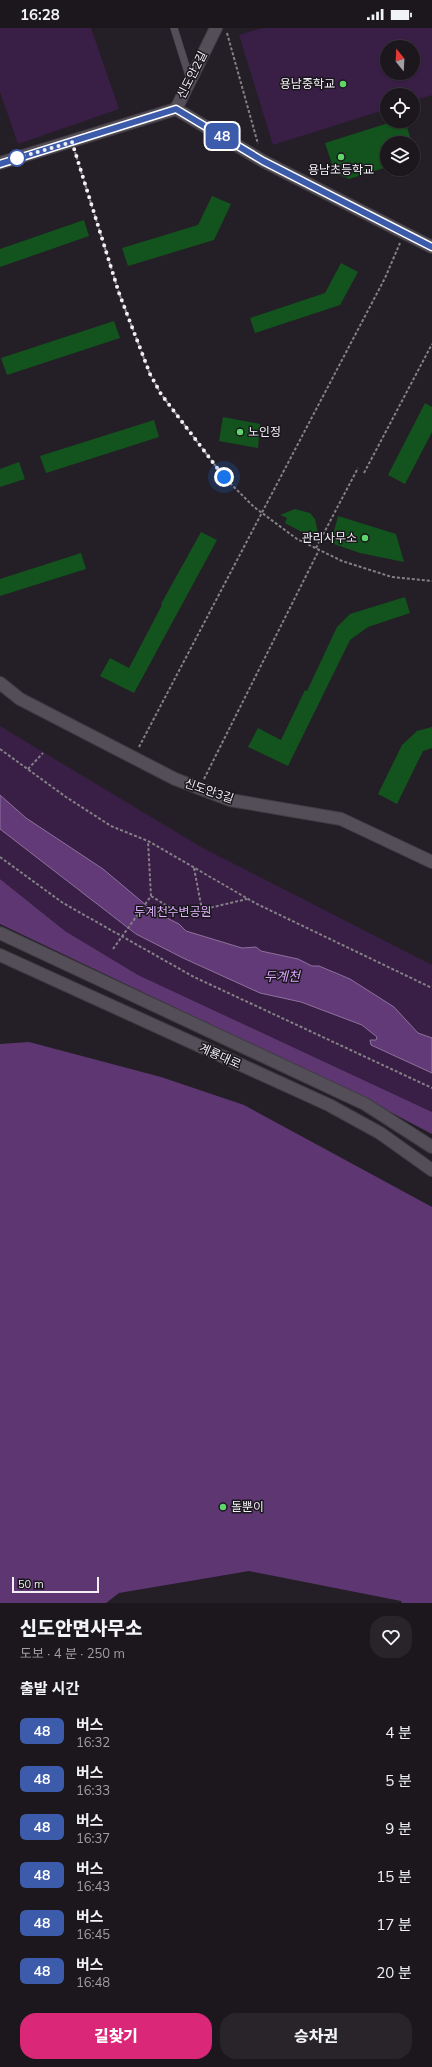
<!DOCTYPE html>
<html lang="ko">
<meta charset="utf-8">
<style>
:root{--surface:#1b171c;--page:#282429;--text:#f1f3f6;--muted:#a09fa3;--line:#39363b;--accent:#db2777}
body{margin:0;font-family:Mulish,"Noto Sans KR",sans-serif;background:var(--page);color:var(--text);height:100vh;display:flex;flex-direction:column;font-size:15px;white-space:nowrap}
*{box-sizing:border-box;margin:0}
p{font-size:13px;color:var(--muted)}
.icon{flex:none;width:22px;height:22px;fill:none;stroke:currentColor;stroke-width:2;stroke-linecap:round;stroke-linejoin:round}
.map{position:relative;height:1575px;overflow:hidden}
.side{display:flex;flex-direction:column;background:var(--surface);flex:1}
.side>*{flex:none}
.badge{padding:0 8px;border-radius:6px;font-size:14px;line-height:26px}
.needle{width:26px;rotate:342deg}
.controls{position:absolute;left:380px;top:12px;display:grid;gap:8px}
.controls a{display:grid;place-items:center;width:40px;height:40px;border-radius:50%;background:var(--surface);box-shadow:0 1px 3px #0004,0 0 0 1px var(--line);font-size:20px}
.scale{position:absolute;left:12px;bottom:10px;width:87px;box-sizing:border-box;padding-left:4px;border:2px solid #f3f0f5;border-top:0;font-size:11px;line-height:14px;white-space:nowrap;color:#f3f0f5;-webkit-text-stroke:3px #1a161d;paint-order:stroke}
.you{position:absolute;width:20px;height:20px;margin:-10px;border:3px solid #fff;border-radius:50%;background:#1a73e8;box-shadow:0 0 0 6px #1a73e833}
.map>.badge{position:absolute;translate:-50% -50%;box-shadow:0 0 0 2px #fff}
h2{padding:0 20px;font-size:15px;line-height:36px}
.round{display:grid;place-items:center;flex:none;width:42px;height:42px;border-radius:16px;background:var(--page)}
.summary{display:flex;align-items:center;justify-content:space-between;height:68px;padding:0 20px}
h1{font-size:19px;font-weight:800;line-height:30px}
.action{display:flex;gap:8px;margin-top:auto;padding:8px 20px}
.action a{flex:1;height:46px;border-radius:16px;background:var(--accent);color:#fff;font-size:16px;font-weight:800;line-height:46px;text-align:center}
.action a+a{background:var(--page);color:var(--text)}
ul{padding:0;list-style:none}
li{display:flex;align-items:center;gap:12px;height:48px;padding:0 20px}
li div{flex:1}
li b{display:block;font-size:15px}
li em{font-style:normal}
li .badge{min-width:44px;font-weight:700;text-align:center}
.status{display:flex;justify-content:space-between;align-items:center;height:28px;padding:0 20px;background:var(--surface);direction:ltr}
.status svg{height:11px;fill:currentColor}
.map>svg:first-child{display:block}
.green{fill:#391e46;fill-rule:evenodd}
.forest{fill:#5e3672}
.water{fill:#623a77;stroke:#8e719d}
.building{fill:#13531d}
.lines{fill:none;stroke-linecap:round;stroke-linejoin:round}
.service-casing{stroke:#403c42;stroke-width:8}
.tertiary-casing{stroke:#403c42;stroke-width:14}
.path{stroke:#848086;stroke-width:2;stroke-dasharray:3 2;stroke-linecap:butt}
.service{stroke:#534e57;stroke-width:7}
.tertiary{stroke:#534e57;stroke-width:12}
.line-casing{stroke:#fff;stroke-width:9}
.line{stroke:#3d5bab;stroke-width:6}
.walk{stroke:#f3f0f5;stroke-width:4;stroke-dasharray:0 7.2}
.poi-dot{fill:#5fd56b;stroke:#1a161d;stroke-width:1.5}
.stop-dot{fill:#fff;stroke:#3d5bab;stroke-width:2}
.labels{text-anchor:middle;stroke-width:3;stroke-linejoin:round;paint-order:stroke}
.street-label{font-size:12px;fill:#f3f0f5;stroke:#1a161d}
.poi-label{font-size:12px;fill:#f3f0f5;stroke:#1a161d;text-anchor:end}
.park-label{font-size:12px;fill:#e1b3fb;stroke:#1a161d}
.water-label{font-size:13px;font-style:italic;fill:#dea5fe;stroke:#1a161d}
</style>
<div class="status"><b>16:28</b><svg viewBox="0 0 49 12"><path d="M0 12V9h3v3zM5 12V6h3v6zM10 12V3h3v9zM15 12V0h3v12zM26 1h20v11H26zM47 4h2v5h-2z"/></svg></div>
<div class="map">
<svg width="432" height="1575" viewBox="0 0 432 1575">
<rect width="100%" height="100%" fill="#241f26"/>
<path class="green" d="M0,0H91L119,81L18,116L0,64Z
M262,0H432V67L413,73V67H387V81L273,117L239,7ZM387,19H413V45H387Z
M0,698L201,819L432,937V1084L138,947L65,903L0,851Z"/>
<path class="forest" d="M0,851L65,903L138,947L432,1084V1106L356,1066L0,896Z
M29,1014L161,1049L244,1077L432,1179V1575H402L401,1573L249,1543L119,1565L106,1575H0V1016Z"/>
<path class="water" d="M0,767L26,790L103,841L153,883L179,896L186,903L242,920L256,919L261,923L298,931L312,938H319L350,951L394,979L418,1005L432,1010V1045L371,1017L370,1012H376L377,1009L362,997L301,974L260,965L183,930L136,906L0,801Z"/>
<path class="building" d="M395,93H405L412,115H387V139L349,151L335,145L325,115Z
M212,168L231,176L214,212L128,238L122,220L198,197Z
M84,192L89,208L0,239V221Z
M341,235L358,244L340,277L255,305L250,290L325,265Z
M114,293L120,310L7,347L1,330Z
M425,375L432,379V404L405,456L388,447Z
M223,389L260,396L258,420L219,413Z
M154,392L159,409L46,445L40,428Z
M19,434L25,451L0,459V441Z
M295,481L310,485L315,491L318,505L314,504L311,509L285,495L287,490L280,487Z
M338,488L396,506L404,534L360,525L331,515Z
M201,504L217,512L134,665L100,648L110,630L129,640L162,577L161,576Z
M81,525L86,541L0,568V551Z
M405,569L410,585L368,599L350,612L288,738L248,719L258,700L281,712L305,662L307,663L337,599L350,586Z
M432,699V720L423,723L397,776L378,766L402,717L417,703Z"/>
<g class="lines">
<defs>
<path id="service" d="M174,0L190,51"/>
<path id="tertiary" d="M176,81L263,133L432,219
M0,135L176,81L216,0
M0,655L20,671L175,751L230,772L341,791L432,834
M0,905L365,1076L432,1119
M0,927L329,1077L380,1105L432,1142"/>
</defs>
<use href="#service" class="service-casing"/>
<use href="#tertiary" class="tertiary-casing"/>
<path class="path" d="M227,5L258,116
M75,124L119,265L150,346L161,366L224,449L254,479L297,511L342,533L392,549L432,553
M364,445L432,316
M316,520L358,440
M139,719L385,250L400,215
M0,721L66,769L111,798L148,813L257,876L432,960
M28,741L43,725
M204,751L319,522
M0,829L63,875L194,949L432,1060
M194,840L202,882
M151,868L177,884L188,885L247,871
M113,921L151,868L148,813"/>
<use href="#service" class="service"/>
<use href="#tertiary" class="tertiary"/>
</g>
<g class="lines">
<defs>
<path id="line" d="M0,136L176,81L263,133L432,219"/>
</defs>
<use href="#line" class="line-casing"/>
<use href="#line" class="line"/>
<path class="walk" d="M17,130L72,114L119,265L150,346L161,366L224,449"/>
</g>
<g class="poi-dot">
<circle cx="343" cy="56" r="4"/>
<circle cx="341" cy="129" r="4"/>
<circle cx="240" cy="404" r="4"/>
<circle cx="365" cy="510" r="4"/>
<circle cx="223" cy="1479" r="4"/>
</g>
<circle class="stop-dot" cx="17" cy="130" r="8"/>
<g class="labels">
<g class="street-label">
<text transform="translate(192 47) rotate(-63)" y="4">신도안2길</text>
<text transform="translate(209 763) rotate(19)" y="4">신도안3길</text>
<text transform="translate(220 1028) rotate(24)" y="4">계룡대로</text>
</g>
<g class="poi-label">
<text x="335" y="60">용남중학교</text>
<text x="341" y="146" text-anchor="middle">용남초등학교</text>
<text x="248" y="408" text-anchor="start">노인정</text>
<text x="357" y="514">관리사무소</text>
<text x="231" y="1483" text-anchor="start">돌뿐이</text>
</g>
<g class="park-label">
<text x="173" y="888">두계천수변공원</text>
</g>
<g class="water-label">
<text x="282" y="953">두계천</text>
</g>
</g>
</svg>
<div class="controls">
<a><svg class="needle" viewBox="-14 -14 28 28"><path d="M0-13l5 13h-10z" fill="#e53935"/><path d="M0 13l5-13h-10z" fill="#a09fa3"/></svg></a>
<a><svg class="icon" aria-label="locate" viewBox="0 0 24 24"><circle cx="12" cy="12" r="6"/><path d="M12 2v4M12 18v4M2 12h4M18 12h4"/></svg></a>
<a><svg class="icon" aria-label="layers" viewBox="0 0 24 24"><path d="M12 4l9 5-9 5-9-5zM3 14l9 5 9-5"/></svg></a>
</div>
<div class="scale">50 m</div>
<div class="you" style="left:224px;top:449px"></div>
<b class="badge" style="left:222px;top:108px;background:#3d5bab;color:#fff">48</b>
</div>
<section class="side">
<div class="summary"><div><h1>신도안면사무소</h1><p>도보 · 4 분 · 250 m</p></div><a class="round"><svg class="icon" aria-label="heart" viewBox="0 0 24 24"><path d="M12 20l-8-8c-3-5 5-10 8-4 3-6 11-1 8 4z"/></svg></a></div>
<h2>출발 시간</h2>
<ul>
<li><span class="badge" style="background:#3d5bab;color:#fff">48</span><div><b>버스</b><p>16:32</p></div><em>4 분</em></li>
<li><span class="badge" style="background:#3d5bab;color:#fff">48</span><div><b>버스</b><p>16:33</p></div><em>5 분</em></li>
<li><span class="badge" style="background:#3d5bab;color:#fff">48</span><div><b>버스</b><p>16:37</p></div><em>9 분</em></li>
<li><span class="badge" style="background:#3d5bab;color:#fff">48</span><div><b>버스</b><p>16:43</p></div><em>15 분</em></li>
<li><span class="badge" style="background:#3d5bab;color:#fff">48</span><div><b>버스</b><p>16:45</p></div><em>17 분</em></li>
<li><span class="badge" style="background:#3d5bab;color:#fff">48</span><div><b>버스</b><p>16:48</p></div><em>20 분</em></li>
</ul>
<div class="action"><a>길찾기</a><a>승차권</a></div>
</section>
